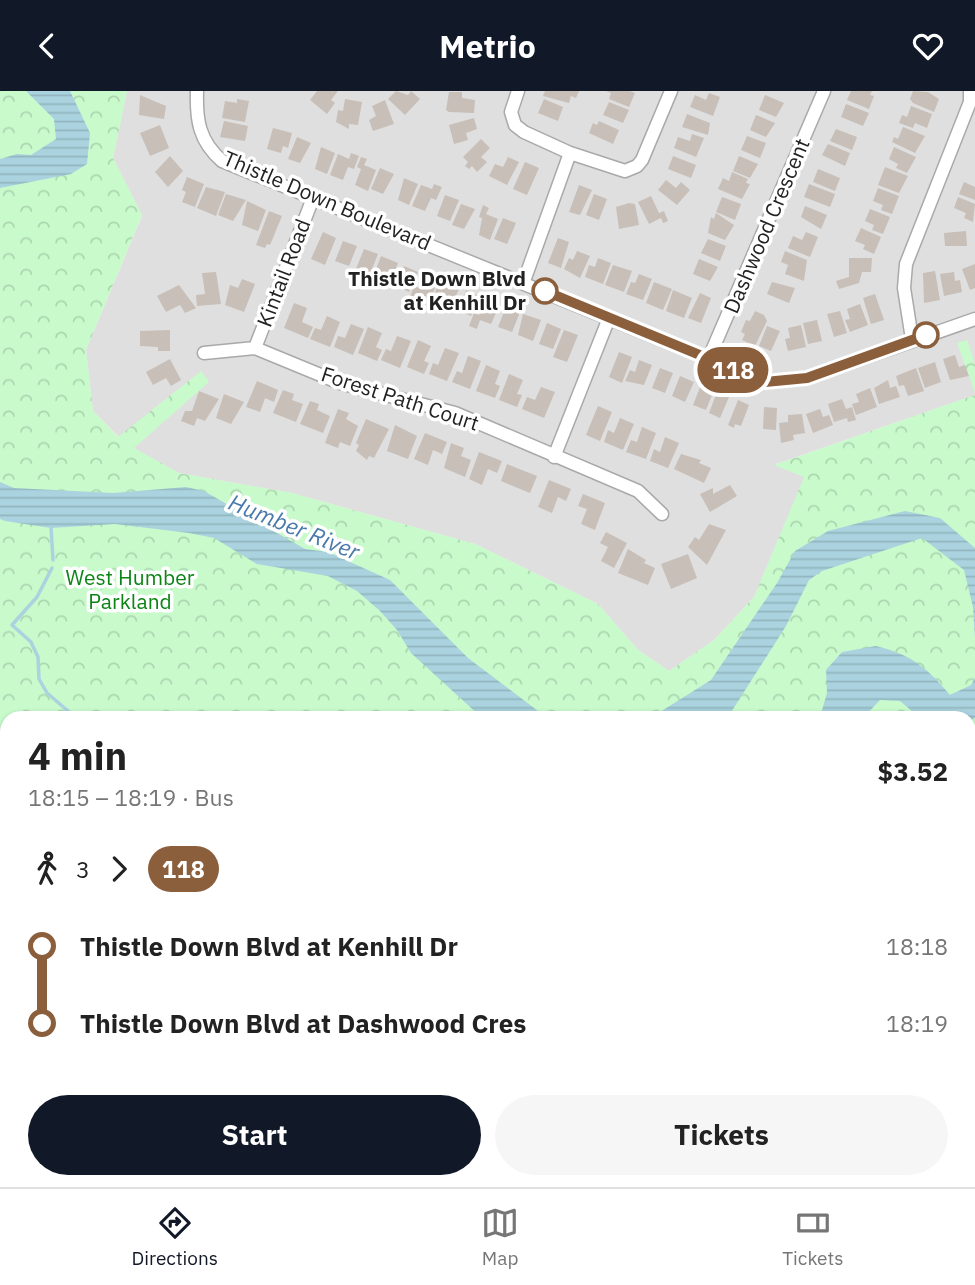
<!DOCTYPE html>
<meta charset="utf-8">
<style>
:root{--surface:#fff;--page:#f6f6f6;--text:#222;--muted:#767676;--line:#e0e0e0;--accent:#111827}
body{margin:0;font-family:"IBM Plex Sans",sans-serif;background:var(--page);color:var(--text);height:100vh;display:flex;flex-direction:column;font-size:26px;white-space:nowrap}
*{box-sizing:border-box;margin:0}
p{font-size:23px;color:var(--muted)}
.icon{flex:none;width:38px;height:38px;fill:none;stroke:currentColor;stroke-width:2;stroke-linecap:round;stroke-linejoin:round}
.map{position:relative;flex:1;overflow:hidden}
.panel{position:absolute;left:0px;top:620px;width:976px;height:478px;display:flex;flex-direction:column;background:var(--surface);border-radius:21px 21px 0 0;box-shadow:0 2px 5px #0004}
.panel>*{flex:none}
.badge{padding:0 14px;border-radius:23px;font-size:24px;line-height:46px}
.map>.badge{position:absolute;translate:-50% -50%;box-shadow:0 0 0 4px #fff}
.legs{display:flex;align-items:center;gap:10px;height:77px;padding:0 28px;font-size:23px}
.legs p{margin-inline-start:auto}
.head{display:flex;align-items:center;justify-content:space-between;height:119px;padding:0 28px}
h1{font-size:38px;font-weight:700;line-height:52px}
.action{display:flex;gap:14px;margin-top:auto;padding:14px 28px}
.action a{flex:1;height:80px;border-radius:42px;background:var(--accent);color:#fff;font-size:28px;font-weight:700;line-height:80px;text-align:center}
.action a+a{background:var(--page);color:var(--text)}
ul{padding:0 28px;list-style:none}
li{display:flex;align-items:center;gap:24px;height:77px;font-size:26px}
li i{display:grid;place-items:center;width:10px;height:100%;margin:0 9px;background:currentColor}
li i::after{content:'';width:18px;height:18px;margin:-9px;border:5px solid;border-radius:50%;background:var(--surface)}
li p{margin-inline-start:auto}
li:first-child i{background:linear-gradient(#0000 50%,currentColor 0)}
li:last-child i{background:linear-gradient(currentColor 50%,#0000 0)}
header{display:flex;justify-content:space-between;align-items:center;height:91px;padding:0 28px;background:var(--accent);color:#fff;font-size:32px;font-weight:700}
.tab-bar{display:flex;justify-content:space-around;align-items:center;height:98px;border-top:2px solid var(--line);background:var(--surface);font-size:19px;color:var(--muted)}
.tab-bar a{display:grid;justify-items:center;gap:4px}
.tab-bar .selected{color:var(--accent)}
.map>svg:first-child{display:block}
.residential{fill:#e0dfdf}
.park{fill:url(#park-crowns)}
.water{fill:url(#water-rules)}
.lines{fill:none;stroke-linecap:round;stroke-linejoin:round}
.stream{stroke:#aad3df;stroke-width:3.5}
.building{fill:#c7bfb8}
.minor-casing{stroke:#a9a9a9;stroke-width:15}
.minor{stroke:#fff;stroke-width:12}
.line-1-casing{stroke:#fff;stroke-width:16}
.line-1{stroke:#8b5e3c;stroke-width:10}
.stop-1-dot{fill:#fff;stroke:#8b5e3c;stroke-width:3.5}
.labels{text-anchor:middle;stroke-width:7;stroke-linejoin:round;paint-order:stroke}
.street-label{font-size:21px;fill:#222;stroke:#fff}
.stop-label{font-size:21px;font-weight:bold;fill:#222;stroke:#fff;text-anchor:end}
.park-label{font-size:21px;fill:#0c8416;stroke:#fff}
.water-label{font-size:23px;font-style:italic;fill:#4a7aab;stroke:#fff}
</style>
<header><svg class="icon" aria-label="back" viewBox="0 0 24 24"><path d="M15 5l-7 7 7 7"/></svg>Metrio<svg class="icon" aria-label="heart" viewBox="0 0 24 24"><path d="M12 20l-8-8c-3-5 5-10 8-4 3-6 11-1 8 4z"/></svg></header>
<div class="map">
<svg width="975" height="1096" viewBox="0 0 975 1096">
<defs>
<pattern id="park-crowns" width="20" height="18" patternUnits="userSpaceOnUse" patternTransform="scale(1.75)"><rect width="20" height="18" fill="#c8facc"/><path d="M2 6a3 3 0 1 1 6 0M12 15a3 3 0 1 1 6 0" fill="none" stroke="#acd6af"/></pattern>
<pattern id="water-rules" width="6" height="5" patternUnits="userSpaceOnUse" patternTransform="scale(1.75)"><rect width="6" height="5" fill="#aad3df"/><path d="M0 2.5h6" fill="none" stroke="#92b5bf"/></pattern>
</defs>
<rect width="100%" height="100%" fill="#f2efe9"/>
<path class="residential" d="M127,0H975V304L776,373L805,386L754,506L714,549L669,580L638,559L598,513L475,453L292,402L179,382L133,357L208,291L201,281L119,346L93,320L86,259L142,125L113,67Z
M970,970L975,975V1096H642L647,1090H970Z
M255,1090H530L533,1093L601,1090L611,1096H247Z"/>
<path class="park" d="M0,0H127L113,67L142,124L86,259L93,320L118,346L201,280L209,291L134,357L179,382L292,402L475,453L598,513L638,559L669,580L714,549L754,506L804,386L774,374L975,304V975L970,970V626H7V1090H42L39,1096H0Z
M967,249L975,273V302L957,252Z
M173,1090H255L247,1096H177Z"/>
<path class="water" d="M26,0H70L90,42L87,73L71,83L0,97V68L17,63L31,64L56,48L54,28Z
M0,391L14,397L113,402L186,396L204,400L305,458L328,461L390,489L468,567L546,626H481L411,562L397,539L380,520L357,500L328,485L257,473L214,447L189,442L115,433L51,437L5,430L0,428Z
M905,420L940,427L975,457V547L973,516L964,479L922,447L822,480L809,489L786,535L728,626H652L711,589L777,492L795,460L828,440Z
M876,555C912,564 926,576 950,604L971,594L975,587V627L970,630V626H919L900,610L880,609L864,626H820L827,602L826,579L842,561Z
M970,815L975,823V884L970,874Z"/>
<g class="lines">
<path class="stream" d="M51,436L53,469
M52,477L37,506L12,534L31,551L38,566L39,588L47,602L75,626"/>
</g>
<path class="building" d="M317,0H338L331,9L335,12L327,23L310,9Z
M396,0L408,4L411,0L420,8L405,24L388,8Z
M545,0H579L576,7L571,5L569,12L543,5Z
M606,0H630L635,2L629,16L609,8L611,2Z
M851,0H872L870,4L874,5L869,18L847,9Z
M913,0L928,1L939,8L934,21L913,12L910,8Z
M449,1H462V7L475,9L474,22L449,21L446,19Z
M709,2L720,6L713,25L690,16L695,4L706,9Z
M140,4L166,15L164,28L139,24Z
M765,4L784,12L776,26L759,19Z
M237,8L249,10L245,31L222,27L225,10L237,12Z
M345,8L362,11L358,34L349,33V38L336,31L338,19L343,20Z
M544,8L563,16L558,30L538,22Z
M385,9L394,33L373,40L369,29L376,25L372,15Z
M609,11L629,19L623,32L603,24Z
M846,13L869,22L863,35L841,26Z
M911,15L932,23L927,37L915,32L913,37L899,32L902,24L907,26Z
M687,23L710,32L708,44L682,36Z
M756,24L775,32L766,46L750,39Z
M474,27L477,38L466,42L468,49L454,53L449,34Z
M224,30L248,35L245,50L220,46Z
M599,30L619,39L613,53L589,42L593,32L597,34Z
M160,34L169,57L150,65L140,42Z
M903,36L925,45L915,62L892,51L894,46L898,48Z
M273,37L292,42L288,57L283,55L281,62L267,58Z
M836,38L857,46L852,59L830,50Z
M692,43L704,47L696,66L674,57L678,46L690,50Z
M747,45L766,52L760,67L741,59Z
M297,46L311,52L300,72L288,68Z
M481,48L490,57L481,66L487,71L477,81L472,75L469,78L465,75L468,71L463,66Z
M828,53L850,62L845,75L822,64Z
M321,56L335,62L327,83L315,78Z
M894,56L916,66L907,82L896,77L898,73L889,68Z
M351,62L359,65L354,78L348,76L343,89L330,84L338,63L349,68Z
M170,65L183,80L168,96L155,81Z
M673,65L696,74L691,87L668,78Z
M739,65L758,73L750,87L733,80Z
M361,66L367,68L364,74L376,79L368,100L355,94L361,78L357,76Z
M508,66L519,71L507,94L489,85L495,73L503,76Z
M525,71L539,77L527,104L513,98Z
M885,76L908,85L899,102L878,94Z
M380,77L394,83L383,103L371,98Z
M818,78L840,87L835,100L813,91Z
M732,81L748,88L746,92L750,93L742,108L718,98L723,87L729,90Z
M187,86L204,93L195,116L182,111L186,101L182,99Z
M404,87L418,93L409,114L398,109Z
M666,89L676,97L681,91L690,99L677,114L658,99Z
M964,91L975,96V109L959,103Z
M434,93L442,96L436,109L431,107L425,120L412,115L421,94L432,98Z
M809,93L835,103L830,116L804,106Z
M579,94L592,99L580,124L569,121Z
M206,96L225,101L216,125L197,117Z
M878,97L899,105L892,123L881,119L883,114L873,110Z
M226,103L246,109L233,130L218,124Z
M594,103L607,108L599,129L586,124Z
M445,104L459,109L450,130L437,125Z
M651,105L659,122L664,120L668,130L663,132L661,127L649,133L638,111Z
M722,106L741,113L735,129L716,121Z
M958,106L975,113L973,131L964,127L966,122L954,117Z
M247,110L266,119L258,140L242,134Z
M629,112L635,113L639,134L619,138L616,116Z
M461,113L475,118L464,138L452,134Z
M483,114L489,117L486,123L498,128L490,149L479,144L482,127L479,126Z
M805,115L827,124L821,138L801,126Z
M870,118L890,126L883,143L872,139L874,134L865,130Z
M269,120L282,125L270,154L267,153L265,157L256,154Z
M716,122L734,134L725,149L708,142L711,126L714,128Z
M503,127L516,132L507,153L494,148Z
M861,137L881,146L874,163L863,158L865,154L855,150Z
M966,140L967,155H945L944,142Z
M323,141L336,147L325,174L311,168Z
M806,141L818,146L810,166L788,157L793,145L802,149Z
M558,147L569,151L561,177L548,172Z
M708,148L726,155L720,170L701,162Z
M343,150L357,155L349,175L335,170Z
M364,158L378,163L370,183L356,178Z
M577,160L590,165L580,187L564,178L569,167L573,169Z
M785,160L807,169L804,190L785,183L788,174L781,171Z
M381,165L398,172L392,188L375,181Z
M598,167L611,172L603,193L585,186L589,174L595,176Z
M849,167H872L871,181H862L859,192L839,198L836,190L849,186Z
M699,168L718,176L710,190L693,183Z
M975,173V197L970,199L962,178Z
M613,174L632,180L624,201L605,194Z
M404,175L418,181L409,201L396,195Z
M935,180L940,209L924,212L923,182Z
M216,181L221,213L197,215L196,204L205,203L202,182Z
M954,181L955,190L960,189L962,201L944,205L940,183Z
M424,183L438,189L430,210L418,205L416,209L410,206L414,195L419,197Z
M639,183L652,188L643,209L626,203L631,191L635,192Z
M242,188L255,193L244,221L225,214L230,194L238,197Z
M440,190L459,198L450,218L436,212L440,203L435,201Z
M654,191L672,198L663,219L646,212Z
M772,191L795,197L789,212L767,203Z
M179,194L196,217L185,222L180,214L166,221L157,205Z
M466,199L479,205L471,225L457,219Z
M673,199L692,207L684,227L666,220Z
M700,202L711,207L701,232L688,227Z
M875,203L884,229L871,233L863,207Z
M486,207L500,213L491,233L480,229L477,238L469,235L474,222L479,224Z
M294,212L307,217L302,231L313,236L308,247L284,237Z
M860,213L868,234L850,241L845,229L850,228L847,218Z
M506,216L520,221L512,241L498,236Z
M755,220L764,224L767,230L755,255L742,249L745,243L741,241L746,229L750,230Z
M840,220L847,242L834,246L827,223Z
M523,223L541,229L533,250L518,244Z
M327,225L340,231L330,256L310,248L315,237L321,239Z
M817,229L822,250L808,253L803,232Z
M547,232L561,238L553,258L539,253Z
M351,233L364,238L353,264L334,256L338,245L345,247Z
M801,234L806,256L788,260L785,248L790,247L788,237Z
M767,235L780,240L771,260L759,255Z
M368,236L382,242L376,256L382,259L377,270L358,262Z
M170,239V260H158V256L140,255V240Z
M564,239L578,244L567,271L553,266Z
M397,245L411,250L400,277L381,269L386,258L391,260Z
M418,249L431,255L424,270L429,272L424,283L407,276Z
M445,257L459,262L447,290L429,283L433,272L438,274Z
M619,261L632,266L622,292L609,286Z
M955,264L959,276L965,274L969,285L950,289L943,268Z
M468,265L481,270L470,298L452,291L457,280L462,282Z
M170,268L181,289L171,295L166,287L153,294L146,281Z
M639,269L652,274L644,294L625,290L630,279L635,281Z
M935,271L941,291L925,297L918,277Z
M486,274L500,280L495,293L500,295L495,307L476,300Z
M660,277L673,282L665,302L652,297Z
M916,277L924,300L908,305L904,294L899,295L896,285Z
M509,283L523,289L517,303L522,304L517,316L499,309Z
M680,285L694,291L685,311L672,305Z
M888,289L890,297L896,295L900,306L879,313L874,297Z
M257,290L278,299L274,311L265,307L260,321L246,316Z
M701,294L714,299L706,319L693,314Z
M541,296L555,301L544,327L522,318L527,306L535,309Z
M870,297L877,316L856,324L852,313L859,311L856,303Z
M283,299L294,303L292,309L303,313L296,331L273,322Z
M199,300L219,308L205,330L197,327L194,335L181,330L185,320H192Z
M717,301L729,306L720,327L709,322Z
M224,303L244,311L231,333L216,327Z
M842,308L846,318L852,316L856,329L848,331L847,327L834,331L828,313Z
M738,309L749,314L741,335L735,333L734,337L728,334Z
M310,310L319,313L317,319L330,325L323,342L300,333Z
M598,315L612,321L600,350L586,344Z
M764,316L777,317L776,339L763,338Z
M338,318L349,322L346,328L358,335L350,355L340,351L338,357L325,352Z
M820,318L823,326L829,324L833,334L813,342L806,323Z
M802,323L805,342L793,344L794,349L781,352L779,332L788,331V324Z
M620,327L634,333L623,359L604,351L608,339L614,342Z
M366,328L389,338L374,367L369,365L367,369L356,360L359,354L356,352Z
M395,334L417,345L408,368L387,360Z
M642,336L656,342L646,368L626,361L631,349L637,351Z
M425,342L447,351L442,363L433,359L428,374L414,368Z
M665,346L679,352L668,377L650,370L654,358L660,361Z
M451,352L464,357L461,365L471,369L465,386L444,377Z
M479,361L502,370L497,382L488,378L482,394L469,388Z
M681,363L701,369L699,372L711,377L704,392L674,378Z
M507,373L537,385L530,402L501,390Z
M549,389L571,398L566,410L558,406L552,422L538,416Z
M730,394L737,405L710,421L700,403L713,397V403Z
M583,403L605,412L595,439L581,433L587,418L578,415Z
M709,433L726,439L707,474L688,456L695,446L699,449Z
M606,441L627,452L614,477L601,470L608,456L600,452Z
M628,458L646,469L644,472L655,477L648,494L618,482Z
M688,463L697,487L671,498L661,473Z
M975,1026V1049L973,1050L970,1027Z
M972,1053H975V1079H970Z
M970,1082L975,1085L970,1092L975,1096H952L956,1090H970Z
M151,1090H170L174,1096H147Z
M343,1090H373L365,1096H347Z
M410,1090H427L432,1096H411Z
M435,1090H460L455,1096H442Z
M663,1090L686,1093L694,1090L700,1096H669Z
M770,1090H802L800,1096H778Z
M859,1090H875L872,1096H861L857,1094Z
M878,1090H890L897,1096H876Z"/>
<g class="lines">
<defs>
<path id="minor" d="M197,0C196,29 199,50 222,70L765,291L807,287L975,228
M518,0L511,21L515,34L524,41L570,62L625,80L637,75L642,69L671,0
M524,190L570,62
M912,248L904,197L906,173L970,11V0
M255,257L313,107
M204,262L255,257L340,292L455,322L638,400L662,423
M708,269L824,0
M554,366L609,227
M625,1090L631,1096
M278,1096L286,1090
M507,1096L515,1090
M737,1096L740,1090"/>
</defs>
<use href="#minor" class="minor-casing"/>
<use href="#minor" class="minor"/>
</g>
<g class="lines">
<defs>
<path id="line-1" d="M545,200L765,291L807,287L926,244"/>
</defs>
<use href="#line-1" class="line-1-casing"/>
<use href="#line-1" class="line-1"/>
</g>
<g class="stop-1-dot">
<circle cx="545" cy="200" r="12"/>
<circle cx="926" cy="244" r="12"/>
</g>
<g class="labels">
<g class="street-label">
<text transform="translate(327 110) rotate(23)" y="7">Thistle Down Boulevard</text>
<text transform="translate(767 135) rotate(-67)" y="7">Dashwood Crescent</text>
<text transform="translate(284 182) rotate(-69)" y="7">Kintail Road</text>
<text transform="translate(400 308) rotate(18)" y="7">Forest Path Court</text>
</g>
<g class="stop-label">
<text x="526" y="195">Thistle Down Blvd<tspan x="526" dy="24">at Kenhill Dr</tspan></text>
</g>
<g class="park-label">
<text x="130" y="494">West Humber<tspan x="130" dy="24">Parkland</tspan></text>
</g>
<g class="water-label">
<text transform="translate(294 436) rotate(22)" y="8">Humber River</text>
</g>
</g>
</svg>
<b class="badge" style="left:733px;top:279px;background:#8b5e3c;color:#fff">118</b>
<section class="panel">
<div class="head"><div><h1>4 min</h1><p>18:15 – 18:19 · Bus</p></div><b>$3.52</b></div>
<div class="legs"><svg class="icon" aria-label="walk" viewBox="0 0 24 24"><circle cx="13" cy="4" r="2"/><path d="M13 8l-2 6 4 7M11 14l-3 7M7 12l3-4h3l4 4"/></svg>3<svg class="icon" aria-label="forward" viewBox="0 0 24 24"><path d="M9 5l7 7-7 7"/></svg><b class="badge" style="background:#8b5e3c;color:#fff">118</b></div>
<ul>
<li><i style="color:#8b5e3c"></i><b>Thistle Down Blvd at Kenhill Dr</b><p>18:18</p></li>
<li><i style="color:#8b5e3c"></i><b>Thistle Down Blvd at Dashwood Cres</b><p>18:19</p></li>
</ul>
<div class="action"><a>Start</a><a>Tickets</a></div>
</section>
</div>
<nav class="tab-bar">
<a class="selected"><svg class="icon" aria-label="directions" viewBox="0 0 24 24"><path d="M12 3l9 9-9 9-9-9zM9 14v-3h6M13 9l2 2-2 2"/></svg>Directions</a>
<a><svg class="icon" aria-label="map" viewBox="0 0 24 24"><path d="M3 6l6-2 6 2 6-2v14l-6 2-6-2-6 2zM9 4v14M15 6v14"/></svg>Map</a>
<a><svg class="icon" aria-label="tickets" viewBox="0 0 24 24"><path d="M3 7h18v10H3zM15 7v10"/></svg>Tickets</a>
</nav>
